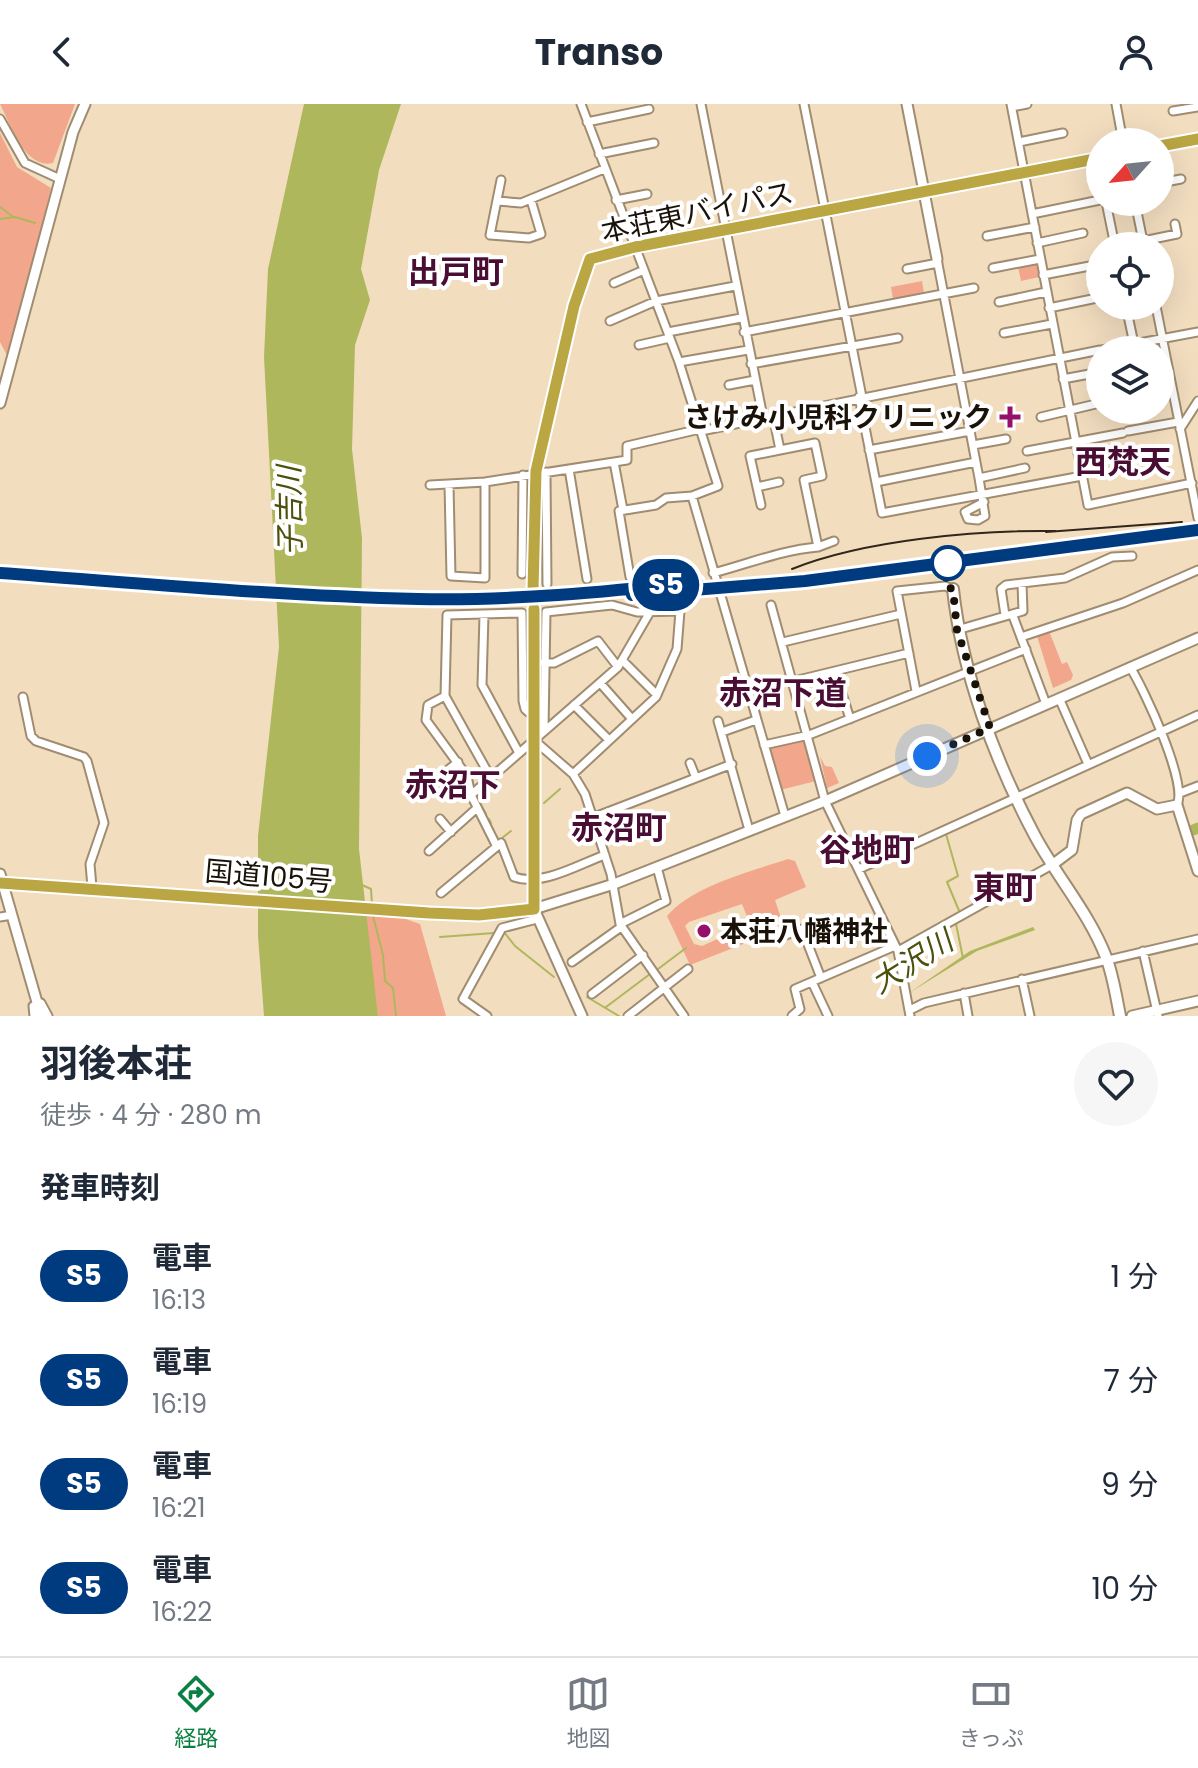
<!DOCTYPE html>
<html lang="ja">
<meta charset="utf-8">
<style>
:root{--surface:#fff;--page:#f6f6f7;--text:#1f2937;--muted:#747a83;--line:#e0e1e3;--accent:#0b8043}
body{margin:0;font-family:Poppins,"Noto Sans JP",sans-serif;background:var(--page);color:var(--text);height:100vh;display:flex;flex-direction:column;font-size:30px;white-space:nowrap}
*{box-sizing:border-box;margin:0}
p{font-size:26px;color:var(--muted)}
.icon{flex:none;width:44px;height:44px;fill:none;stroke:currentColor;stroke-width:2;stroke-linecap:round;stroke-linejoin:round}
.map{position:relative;height:912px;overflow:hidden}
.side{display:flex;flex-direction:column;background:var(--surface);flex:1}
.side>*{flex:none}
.badge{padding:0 16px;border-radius:26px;font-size:28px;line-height:52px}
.needle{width:52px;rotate:243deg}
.tools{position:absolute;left:1086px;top:24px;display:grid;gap:16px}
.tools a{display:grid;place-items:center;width:88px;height:88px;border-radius:50%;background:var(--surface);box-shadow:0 8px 32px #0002;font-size:40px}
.you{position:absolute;width:40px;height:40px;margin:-20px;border:6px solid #fff;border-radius:50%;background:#1a73e8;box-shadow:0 0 0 12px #1a73e833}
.map>.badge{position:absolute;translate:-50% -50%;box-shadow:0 0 0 4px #fff}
h2{padding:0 40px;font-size:30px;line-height:72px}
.round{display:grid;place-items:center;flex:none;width:84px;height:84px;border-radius:42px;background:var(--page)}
.head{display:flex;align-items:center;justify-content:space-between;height:136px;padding:0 40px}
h1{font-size:38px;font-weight:700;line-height:60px}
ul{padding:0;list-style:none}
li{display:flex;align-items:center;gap:24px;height:104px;padding:0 40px}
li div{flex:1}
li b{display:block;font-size:30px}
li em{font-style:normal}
li .badge{min-width:88px;font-weight:700;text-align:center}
header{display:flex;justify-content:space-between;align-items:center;height:104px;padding:0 40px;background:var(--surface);font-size:36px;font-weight:700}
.dock{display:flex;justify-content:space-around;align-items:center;height:112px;border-top:2px solid var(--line);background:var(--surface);font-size:22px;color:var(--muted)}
.dock a{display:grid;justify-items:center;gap:4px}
.dock .on{color:var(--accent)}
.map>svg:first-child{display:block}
.green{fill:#f2a78c;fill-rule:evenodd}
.water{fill:#afb75c}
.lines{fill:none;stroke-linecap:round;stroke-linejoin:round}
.stream{stroke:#afb75c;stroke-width:2}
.river{stroke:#afb75c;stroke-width:11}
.minor-casing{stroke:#a08c70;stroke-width:11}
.tertiary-casing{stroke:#a08c70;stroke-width:13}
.secondary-casing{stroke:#a08c70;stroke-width:14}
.trunk-casing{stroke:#fff;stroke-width:15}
.minor{stroke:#fff;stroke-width:7}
.tertiary{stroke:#fff;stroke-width:9}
.secondary{stroke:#fff;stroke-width:10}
.trunk{stroke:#bba644;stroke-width:11}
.rail{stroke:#30261a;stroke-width:2}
.line-casing{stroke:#fff;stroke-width:18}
.line{stroke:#003b80;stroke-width:12}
.walk{stroke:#1a1208;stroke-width:8;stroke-dasharray:0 14.4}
.poi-dot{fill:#951068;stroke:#fff;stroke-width:3}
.stop-dot{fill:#fff;stroke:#003b80;stroke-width:4}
.labels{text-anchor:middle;stroke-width:8;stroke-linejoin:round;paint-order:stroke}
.street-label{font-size:28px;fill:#1a1208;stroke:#fff}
.poi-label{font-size:28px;font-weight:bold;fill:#1a1208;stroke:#fff;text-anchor:end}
.water-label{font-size:30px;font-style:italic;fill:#4d510b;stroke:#fff}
.quarter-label{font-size:32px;font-weight:bold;fill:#4a0d33;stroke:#fff}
</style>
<header><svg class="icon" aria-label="back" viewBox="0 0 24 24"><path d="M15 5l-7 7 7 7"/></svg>Transo<svg class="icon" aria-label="person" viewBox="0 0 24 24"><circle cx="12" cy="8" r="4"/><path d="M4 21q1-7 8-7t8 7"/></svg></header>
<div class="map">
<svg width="1198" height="912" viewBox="0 0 1198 912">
<rect width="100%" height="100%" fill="#f2ddbf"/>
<path class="green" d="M0,0H75L53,59C25,66 10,19 0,0Z
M0,29L17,63L51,84L9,255L0,238Z
M1036,159L1039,173L1021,177L1018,163Z
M922,177L924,189L893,195L891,183Z
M1049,527L1062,560L1067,558L1073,571L1071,576L1053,584L1037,532Z
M802,633L806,635L816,677L780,686L768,645Z
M820,652L825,662L832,663L839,679L827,684Z
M788,755L795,757L806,783L775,796L782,817L769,822L771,829L690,861L667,812C692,782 752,767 788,755ZM742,800L750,820L702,842L694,840L685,822L689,818Z
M364,810L400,813L420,820L446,912H378Z"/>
<path class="water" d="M304,0H401L379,66L361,165L370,196L355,241L352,345L362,434L359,745L378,912H264L258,832V732L279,543L264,253L268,165Z
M1033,823L1035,826L977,847L909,889L970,847Z"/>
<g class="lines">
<path class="stream" d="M0,103L12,112
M0,115L15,113L35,119
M475,690L486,710
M544,699L560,685
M489,715L491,719
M946,730L958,772L947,778L960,809
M502,734L511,727
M362,781L371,785L372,801
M373,812L383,851L385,877L393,884L396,912
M956,820L963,854
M504,828L515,842L554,873
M440,833L494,829
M658,865L686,844
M587,893L619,912
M606,903L650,870"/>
<path class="river" d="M1193,726L1198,724"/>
<defs>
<path id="minor" d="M581,0L679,258L718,382L692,392L666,394L656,401L619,407L630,473
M701,0L763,313
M804,0L862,293
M1011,0L1088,401L1192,379
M1116,0L1123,38
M1012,3L1027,0
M1173,7L1198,3
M0,15L25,59L60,75
M587,18L649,5
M1019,38L1063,29
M599,50L654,39
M501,76L490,131L529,134L541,130L531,96
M1160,79L1181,75
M616,96L647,90
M497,97L521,99L604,65
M1106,98L1115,142
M1135,98L1144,142
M1032,110L1100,96
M987,132L1035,123
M1143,137L1177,130L1175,120
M1037,139L1083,129
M937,155L979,374L985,412L978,416L968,415L965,408L984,398
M993,164L1040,155
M907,165L938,159
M1043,171L1100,160
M614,179L644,166
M999,198L1046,188
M1126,202L1134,240
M1156,202L1198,414
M1049,204L1097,194
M610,217L656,197L735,182
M668,228L741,214
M744,228L974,184
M1004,229L1052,220
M639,241L670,234
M1102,246L1198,228
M679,258L748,246
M751,260L898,234
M1063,275L1100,268
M729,281L755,276
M1160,289L1172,287
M859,293L882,409L1082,372
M773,311L780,346L815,339L822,372L804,376L818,443L834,437
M1041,313L1100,299
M1180,325L1198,297
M701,327L1100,246
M1128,327L1178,318
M973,341L1006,335
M869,346L970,327
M1027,347L1123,329
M614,358L623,406
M569,365L587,475
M546,368L547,480
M979,374L1025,364
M876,378L976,358
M430,381L485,378L627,356V342L700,325
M449,381L451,472L485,474V378
M757,383L779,378
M692,392L785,712
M761,401L750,352L780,346
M713,469C748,460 781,446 818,443
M522,470L523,371
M771,501L825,697L898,847L910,912
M484,511L482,581L519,649
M1005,511L1001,485L1006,481L1065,474L1112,453L1132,452
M1013,512L1046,600
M957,526L1023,507L1022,480
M1021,533L1123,499L1198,466
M783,538L901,510
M623,557L657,591
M543,559H554L598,537L618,563
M1130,563C1144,585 1188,679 1177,701
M835,567L850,615
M794,577L909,549
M601,580L632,615
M916,587L897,487L945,482L953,485
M445,592L428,601L426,616L467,672L471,691L496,741
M23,593L31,632L36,637L84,653L87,657L104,719L90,760L92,783
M1059,594L1088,660
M574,601L609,636
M718,617L749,726
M544,626L546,508L612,501L637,508L680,507L677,545L656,593L573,670
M722,628L756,616
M535,637L573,670L585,690L611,770L620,820L684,912
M764,641L809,631L1026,545
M690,659L696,674
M491,674L445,592L447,511L522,509L523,597L525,605L533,612
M424,685L458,658
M1180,689L1198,682
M471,691L618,563L650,508
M592,714L732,660
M440,715L451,728
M429,747L477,704
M859,765L1198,611
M441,789L501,739L514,773C542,783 579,760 605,751
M0,813L12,811
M620,820L666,797L657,763
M775,835L802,825L821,874
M898,847L1052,761
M1143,847L1158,912
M572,858L621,823
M1022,875L1030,912
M812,878L828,912
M964,889L968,912
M592,890L643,851
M910,906L924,899L1198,835
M34,912L33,902L41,899L48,912
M487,912L463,895L502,824L537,815
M628,912L688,865
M792,912L800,905L795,885L895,842"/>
<path id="tertiary" d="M907,0L937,155
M0,299L73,28L85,0
M1052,761L1072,746L1077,716L1081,710L1127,689L1157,705L1177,701L1198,767
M0,770L41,912
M582,912L534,805L614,780L825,697L1198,534
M1132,912L1198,897"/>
<path id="secondary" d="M953,485C962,569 995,657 1035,732C1057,773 1089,809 1106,853C1113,871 1116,892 1120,912"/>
<path id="trunk" d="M1160,42L1198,35
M533,486L536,367L574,202L590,155L635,143L1100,54
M0,779L429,809L479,811L534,805V505"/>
</defs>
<use href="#minor" class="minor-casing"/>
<use href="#tertiary" class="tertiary-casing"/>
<use href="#secondary" class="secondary-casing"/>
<use href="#trunk" class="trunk-casing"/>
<use href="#minor" class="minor"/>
<use href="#tertiary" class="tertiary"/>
<use href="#secondary" class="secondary"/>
<use href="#trunk" class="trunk"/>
<path class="rail" d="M1046,428L1182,418
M792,465C864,436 977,426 1055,427
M0,472L197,488L421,499L525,496L805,477L1198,426"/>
</g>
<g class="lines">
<defs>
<path id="line" d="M0,469C139,479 278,492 418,495C511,497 605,488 697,478L632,491L805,477L1198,426"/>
</defs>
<use href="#line" class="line-casing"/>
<use href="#line" class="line"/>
<path class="walk" d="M927,652L990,624L957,526L953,485L945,482L948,459"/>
</g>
<g class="poi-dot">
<path d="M1006 301h8v8h8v8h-8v8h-8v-8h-8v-8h8z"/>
<circle cx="704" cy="827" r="8"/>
</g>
<circle class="stop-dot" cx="948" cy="459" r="16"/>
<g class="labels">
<g class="street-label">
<text transform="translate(697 108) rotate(-12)" y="10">本荘東バイパス</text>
<text transform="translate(269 772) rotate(5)" y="10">国道105号</text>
</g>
<g class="poi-label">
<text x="992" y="323">さけみ小児科クリニック</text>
<text x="720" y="837" text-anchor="start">本荘八幡神社</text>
</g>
<g class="water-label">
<text transform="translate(290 407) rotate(-91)" y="10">子吉川</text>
<text transform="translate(912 858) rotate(-32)" y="10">大沢川</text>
</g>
<g class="quarter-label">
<text x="456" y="179">出戸町</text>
<text x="1123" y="369">西梵天</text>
<text x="783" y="600">赤沼下道</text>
<text x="453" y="692">赤沼下</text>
<text x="619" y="735">赤沼町</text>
<text x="867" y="757">谷地町</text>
<text x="1005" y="795">東町</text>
</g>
</g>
</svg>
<div class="tools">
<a><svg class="needle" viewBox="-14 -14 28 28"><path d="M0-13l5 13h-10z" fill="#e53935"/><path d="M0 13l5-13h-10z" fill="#747a83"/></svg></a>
<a><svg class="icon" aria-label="locate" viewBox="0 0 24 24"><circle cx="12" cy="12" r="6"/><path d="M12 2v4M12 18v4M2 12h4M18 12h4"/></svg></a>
<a><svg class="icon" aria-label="layers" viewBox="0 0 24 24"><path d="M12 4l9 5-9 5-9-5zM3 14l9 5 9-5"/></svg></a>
</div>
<div class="you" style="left:927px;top:652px"></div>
<b class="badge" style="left:666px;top:481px;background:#003b80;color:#fff">S5</b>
</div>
<section class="side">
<div class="head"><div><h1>羽後本荘</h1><p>徒歩 · 4 分 · 280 m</p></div><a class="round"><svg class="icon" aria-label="heart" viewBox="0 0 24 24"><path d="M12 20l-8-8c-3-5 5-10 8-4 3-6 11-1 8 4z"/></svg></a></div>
<h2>発車時刻</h2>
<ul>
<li><span class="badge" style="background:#003b80;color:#fff">S5</span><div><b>電車</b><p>16:13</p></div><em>1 分</em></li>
<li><span class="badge" style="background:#003b80;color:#fff">S5</span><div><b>電車</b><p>16:19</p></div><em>7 分</em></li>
<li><span class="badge" style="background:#003b80;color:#fff">S5</span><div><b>電車</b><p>16:21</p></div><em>9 分</em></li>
<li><span class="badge" style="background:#003b80;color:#fff">S5</span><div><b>電車</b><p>16:22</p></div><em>10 分</em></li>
</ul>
</section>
<nav class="dock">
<a class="on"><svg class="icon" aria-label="directions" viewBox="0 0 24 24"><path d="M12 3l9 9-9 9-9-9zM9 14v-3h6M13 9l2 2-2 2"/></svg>経路</a>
<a><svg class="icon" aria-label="map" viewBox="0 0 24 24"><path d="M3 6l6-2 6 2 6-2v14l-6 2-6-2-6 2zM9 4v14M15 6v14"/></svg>地図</a>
<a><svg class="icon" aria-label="tickets" viewBox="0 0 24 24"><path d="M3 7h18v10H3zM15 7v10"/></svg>きっぷ</a>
</nav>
